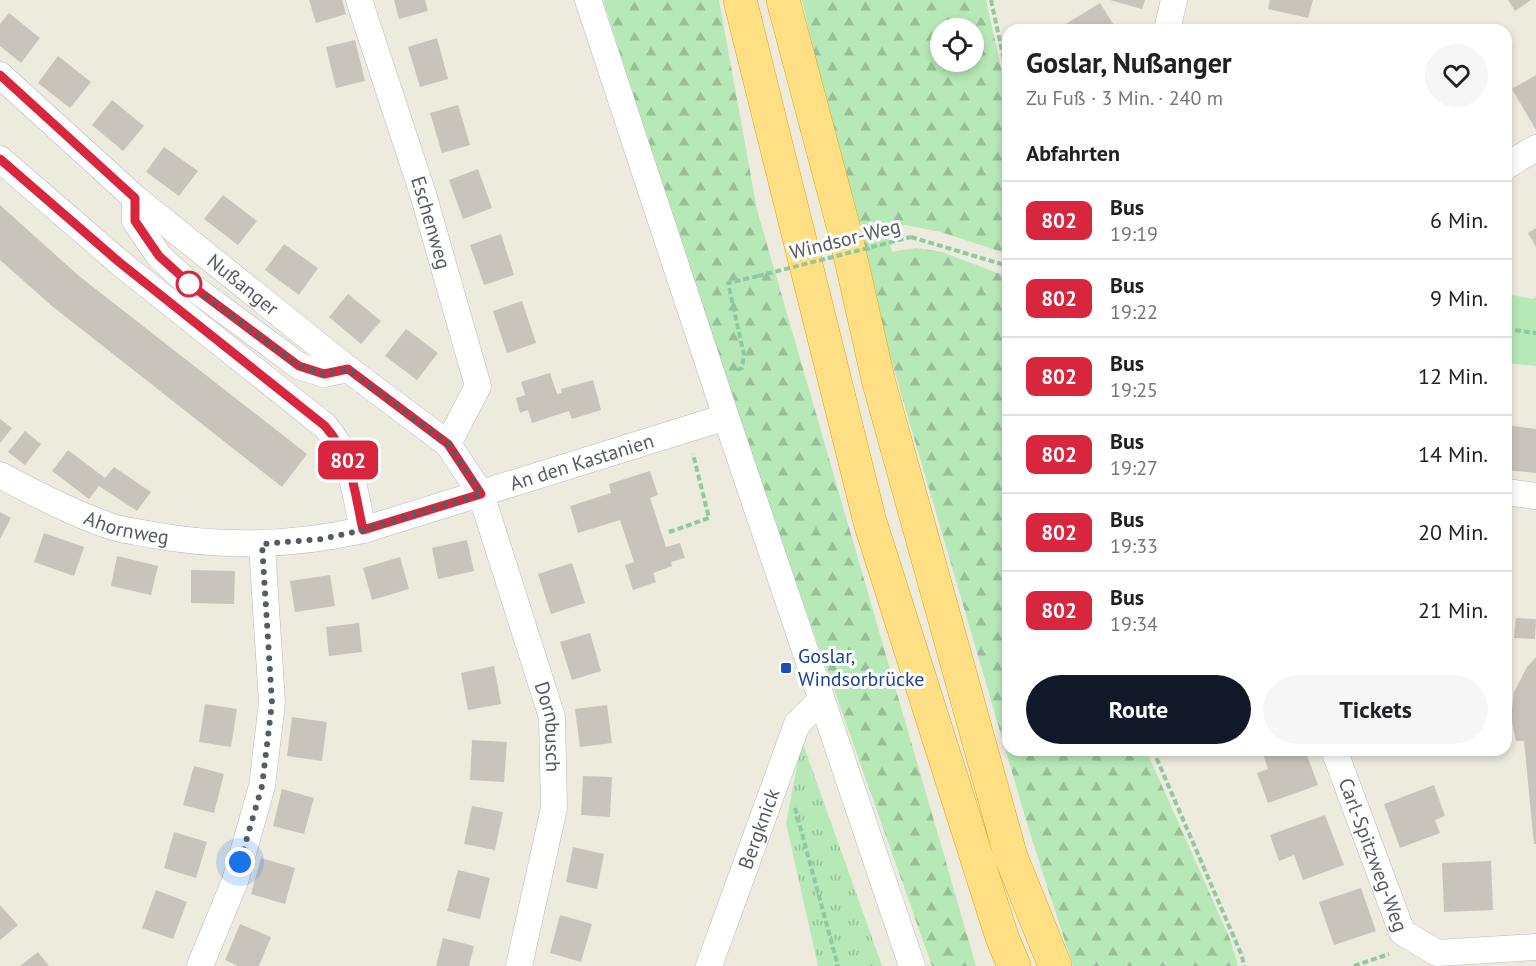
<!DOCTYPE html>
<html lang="de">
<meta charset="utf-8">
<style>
:root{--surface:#fff;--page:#f6f6f6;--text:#202124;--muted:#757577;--line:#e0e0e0;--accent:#111827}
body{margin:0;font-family:"PT Sans",sans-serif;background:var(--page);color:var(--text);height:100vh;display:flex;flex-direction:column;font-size:22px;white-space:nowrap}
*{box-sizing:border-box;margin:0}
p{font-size:20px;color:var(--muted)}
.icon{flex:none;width:33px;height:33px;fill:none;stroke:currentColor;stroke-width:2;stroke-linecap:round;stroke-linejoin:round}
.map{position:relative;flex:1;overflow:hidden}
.panel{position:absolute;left:1002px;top:24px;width:510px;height:732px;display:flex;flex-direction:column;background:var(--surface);border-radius:18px;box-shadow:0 3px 9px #0003}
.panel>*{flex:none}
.badge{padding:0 12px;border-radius:9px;font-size:21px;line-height:39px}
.controls{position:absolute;left:930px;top:18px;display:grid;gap:12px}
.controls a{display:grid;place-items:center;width:54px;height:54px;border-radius:50%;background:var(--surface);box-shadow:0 3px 9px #0003;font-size:30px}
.you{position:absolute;width:30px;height:30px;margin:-15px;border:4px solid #fff;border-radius:50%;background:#1a73e8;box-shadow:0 0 0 9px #1a73e833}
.map>.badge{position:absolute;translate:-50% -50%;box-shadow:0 0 0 3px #fff}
h2{padding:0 24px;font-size:22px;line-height:54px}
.round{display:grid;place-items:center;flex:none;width:63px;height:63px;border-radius:32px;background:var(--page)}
.headline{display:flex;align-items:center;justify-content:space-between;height:102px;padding:0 24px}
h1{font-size:28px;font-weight:800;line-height:45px}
.action{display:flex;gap:12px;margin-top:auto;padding:12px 24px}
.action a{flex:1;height:69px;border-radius:36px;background:var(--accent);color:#fff;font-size:24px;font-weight:800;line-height:69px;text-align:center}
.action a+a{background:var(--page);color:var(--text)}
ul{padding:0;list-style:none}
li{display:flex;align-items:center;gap:18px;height:78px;padding:0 24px;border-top:2px solid var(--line)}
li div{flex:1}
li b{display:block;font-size:22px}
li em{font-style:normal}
li .badge{min-width:66px;font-weight:700;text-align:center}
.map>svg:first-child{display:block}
.green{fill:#b7e8b7}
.forest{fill:url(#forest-firs);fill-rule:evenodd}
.park{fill:url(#park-tufts)}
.building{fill:#c8c4bb}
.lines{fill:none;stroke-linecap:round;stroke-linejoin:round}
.minor-casing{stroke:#b7babf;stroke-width:27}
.highway-casing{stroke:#eba100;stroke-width:34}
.path{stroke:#90c9a0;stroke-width:4;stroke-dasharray:6 3;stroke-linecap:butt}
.minor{stroke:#fff;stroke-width:26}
.highway{stroke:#ffdf83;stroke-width:33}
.path-bridge{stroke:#90c9a0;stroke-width:4;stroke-dasharray:6 3;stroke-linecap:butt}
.line-casing{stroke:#fff;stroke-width:14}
.line{stroke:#d7263d;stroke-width:9}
.walk{stroke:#575c61;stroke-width:6;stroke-dasharray:0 10.8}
.stop-dot{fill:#fff;stroke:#d7263d;stroke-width:3}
.transit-dot{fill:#1a4fb4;stroke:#fff;stroke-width:2}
.labels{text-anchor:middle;stroke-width:6;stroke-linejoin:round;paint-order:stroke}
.street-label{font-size:20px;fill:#575c61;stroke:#fff}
.transit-label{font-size:20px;fill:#164399;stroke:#fff;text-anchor:start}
</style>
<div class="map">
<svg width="1536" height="966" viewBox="0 0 1536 966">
<defs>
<pattern id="forest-firs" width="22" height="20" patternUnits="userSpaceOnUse" patternTransform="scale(1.5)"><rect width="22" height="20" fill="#b7e8b7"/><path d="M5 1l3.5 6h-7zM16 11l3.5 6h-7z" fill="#98bf98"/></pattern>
<pattern id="park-tufts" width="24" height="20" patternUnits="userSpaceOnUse" patternTransform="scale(1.5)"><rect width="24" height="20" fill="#b7e8b7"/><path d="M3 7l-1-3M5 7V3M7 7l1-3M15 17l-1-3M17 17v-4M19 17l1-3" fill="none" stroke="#98bf98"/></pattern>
</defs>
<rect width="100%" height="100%" fill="#edeade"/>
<path class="green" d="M1506,294L1533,299L1536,297V366L1506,363Z"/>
<path class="forest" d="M603,0H719L757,210L976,966H932L729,393Z
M802,0H986L1008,99V254L941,232L905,225L886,230L892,252L916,248L942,252L1008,277V750H1146L1230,939L1238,966H1073L1029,830L864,267ZM940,28H974V62H940Z"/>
<path class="park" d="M802,741L882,966H818L786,823Z"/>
<path class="building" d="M309,0H342L346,14L316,23Z
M394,0H425L428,11L399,19Z
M1110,0H1145L1142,9Z
M1270,0H1313L1308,18L1268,9Z
M1508,0H1531L1515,11Z
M1100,3L1117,30H1056Z
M9,13L40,38L21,63L0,46V24Z
M437,38L448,79L420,87L408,47Z
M355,40L365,81L336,88L326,47Z
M58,56L91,82L70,108L38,83Z
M1536,75V130L1512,89Z
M112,100L144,126L123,151L92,125Z
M458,105L470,145L442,153L430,113Z
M164,147L198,171L179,196L146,172Z
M478,169L492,208L463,219L449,180Z
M223,195L257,221L238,245L204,219Z
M0,205L79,276L307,454L282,487L52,306L0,260Z
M1536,228V247L1528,233Z
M501,234L514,275L484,285L470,245Z
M284,244L318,268L299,295L265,270Z
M348,294L381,321L361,344L329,317Z
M522,301L536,343L507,353L493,311Z
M406,329L438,353L417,380L385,356Z
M550,373L557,394L562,393L561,389L593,380L601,410L572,419L569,411L532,423L528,410L520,413L516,398L525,395L521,382Z
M0,419L12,428L0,443Z
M1506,425L1536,429V473L1506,470Z
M25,431L41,444L25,465L8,452Z
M68,450L105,478L114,467L151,492L137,511L99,486L89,499L52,471Z
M650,471L658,495L650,498L666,547L680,543L685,558L671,562L672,566L653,573L656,582L633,590L625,565L634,562L620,520L578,533L570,506L611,493L609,484Z
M0,512L11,518L0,539Z
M44,533L84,547L74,576L34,562Z
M467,540L474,571L438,579L432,548Z
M117,556L158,566L151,595L111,586Z
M400,557L409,589L372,600L363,568Z
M572,563L585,603L551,614L538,574Z
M191,570L235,571L234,604L191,603Z
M330,575L335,606L295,612L290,581Z
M1516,618L1536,619L1535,639L1514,638Z
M359,623L362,652L329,656L326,627Z
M590,633L601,671L572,680L560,642Z
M1536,657V844H1534L1524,741H1516L1511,718L1514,692L1527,667Z
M494,666L501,704L468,710L461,673Z
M205,704L237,709L231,747L199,742Z
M607,705L612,743L580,747L575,709Z
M292,717L327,722L322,761L287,756Z
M472,740L507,742L504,782L470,780Z
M1263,750H1305L1318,785L1268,803L1257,773L1268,769L1262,751Z
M194,766L224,774L214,813L183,805Z
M583,776L612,777L610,817L581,815Z
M1434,785L1445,816L1435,820L1440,833L1400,848L1384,804Z
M282,789L314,798L304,834L273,826Z
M472,806L503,812L495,850L464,844Z
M1325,815L1344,865L1303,880L1294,855L1279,861L1270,835Z
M174,832L207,842L196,878L164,868Z
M573,847L604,854L597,889L566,882Z
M261,858L295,868L285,904L251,894Z
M1491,861L1493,910L1444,912L1442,863Z
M458,870L490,878L480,919L447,911Z
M1361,888L1376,931L1334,945L1319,902Z
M156,890L187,902L173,939L142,928Z
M0,905L18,925L0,940Z
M560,915L592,924L581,962L550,953Z
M240,924L271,937L259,966H238L225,960Z
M443,938L474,946L469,966H436Z
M38,952L49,966H20Z"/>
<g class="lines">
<defs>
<g id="minor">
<path id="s1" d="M359,0L423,194L478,386L448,444"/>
<path d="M588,0L726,417L912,966"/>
<path d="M1167,30L1174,0"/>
<path id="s2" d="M0,75L135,198L348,369L448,444L481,494L552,717L554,808L519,966"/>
<path d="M0,159L119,262L325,426C353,458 354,490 363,530"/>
<path d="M1506,166L1536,148"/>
<path d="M135,198V221L159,256L191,286L299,366L324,374L348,369"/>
<path id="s3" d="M0,475C34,493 76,515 113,527C125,531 140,532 153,535C225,548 292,546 363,530L726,417"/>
<path d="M1506,492L1536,496"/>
<path id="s4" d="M1334,750L1402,932L1437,953L1536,947"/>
<path d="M200,966L235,881L262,786L272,703L262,545"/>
<path id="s5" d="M709,966L797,724L821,700"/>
</g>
<path id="highway" d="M740,0L870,522L1002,937L1014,966
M783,0L845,233L879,383L1011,857L1055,966"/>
</defs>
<use href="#minor" class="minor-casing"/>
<use href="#highway" class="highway-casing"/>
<path class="path" d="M991,0L1008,78
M911,237L1008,266
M1506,329L1536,333
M737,370L742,368L744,355L728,283L758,276
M669,532L709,518L693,454
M1153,750L1242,956L1244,966
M795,808L838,966
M1354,966L1389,954"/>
<use href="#minor" class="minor"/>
<use href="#highway" class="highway"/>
<path class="path-bridge" d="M758,276L911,237"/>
</g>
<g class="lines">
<defs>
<path id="line" d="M0,75L135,198V221L159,256L192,286L299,366L324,374L348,369L448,444L481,494L363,530C354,490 353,458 325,426L119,262L0,159"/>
</defs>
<use href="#line" class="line-casing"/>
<use href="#line" class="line"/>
<path class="walk" d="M189,284L299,366L324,374L348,369L448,444L481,494L363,530L322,539L262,544L272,703L262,786L240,862"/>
</g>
<circle class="stop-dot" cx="189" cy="284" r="12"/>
<rect class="transit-dot" x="780" y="662" width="12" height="12" rx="3"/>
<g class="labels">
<g class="street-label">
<text dy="7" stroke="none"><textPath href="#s1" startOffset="234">Eschenweg</textPath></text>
<text transform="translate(845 239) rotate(-14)" y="7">Windsor-Weg</text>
<text dy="7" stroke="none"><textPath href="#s2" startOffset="321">Nußanger</textPath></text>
<text dy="7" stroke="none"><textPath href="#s3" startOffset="606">An den Kastanien</textPath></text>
<text dy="7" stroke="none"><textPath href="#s3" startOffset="138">Ahornweg</textPath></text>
<text dy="7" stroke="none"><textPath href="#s2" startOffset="884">Dornbusch</textPath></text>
<text dy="7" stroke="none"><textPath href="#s5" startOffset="146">Bergknick</textPath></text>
<text dy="7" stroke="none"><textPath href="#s4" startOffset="112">Carl-Spitzweg-Weg</textPath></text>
</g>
<g class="transit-label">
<text x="798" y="663">Goslar,<tspan x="798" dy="23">Windsorbrücke</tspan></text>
</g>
</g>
</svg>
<div class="controls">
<a><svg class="icon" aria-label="locate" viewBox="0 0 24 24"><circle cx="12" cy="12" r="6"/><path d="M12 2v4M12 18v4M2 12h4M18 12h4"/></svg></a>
</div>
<div class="you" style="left:240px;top:862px"></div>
<b class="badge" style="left:348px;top:460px;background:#d7263d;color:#fff">802</b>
<section class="panel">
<div class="headline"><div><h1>Goslar, Nußanger</h1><p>Zu Fuß · 3 Min. · 240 m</p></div><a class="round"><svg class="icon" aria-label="heart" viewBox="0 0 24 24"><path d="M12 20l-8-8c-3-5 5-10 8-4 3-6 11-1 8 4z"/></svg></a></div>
<h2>Abfahrten</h2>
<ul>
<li><span class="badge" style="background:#d7263d;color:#fff">802</span><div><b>Bus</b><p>19:19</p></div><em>6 Min.</em></li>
<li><span class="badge" style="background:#d7263d;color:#fff">802</span><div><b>Bus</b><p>19:22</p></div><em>9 Min.</em></li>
<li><span class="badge" style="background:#d7263d;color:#fff">802</span><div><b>Bus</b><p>19:25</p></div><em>12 Min.</em></li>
<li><span class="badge" style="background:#d7263d;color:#fff">802</span><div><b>Bus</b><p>19:27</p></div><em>14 Min.</em></li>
<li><span class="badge" style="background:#d7263d;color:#fff">802</span><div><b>Bus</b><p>19:33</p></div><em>20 Min.</em></li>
<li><span class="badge" style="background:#d7263d;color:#fff">802</span><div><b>Bus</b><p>19:34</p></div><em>21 Min.</em></li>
</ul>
<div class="action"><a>Route</a><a>Tickets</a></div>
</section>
</div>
